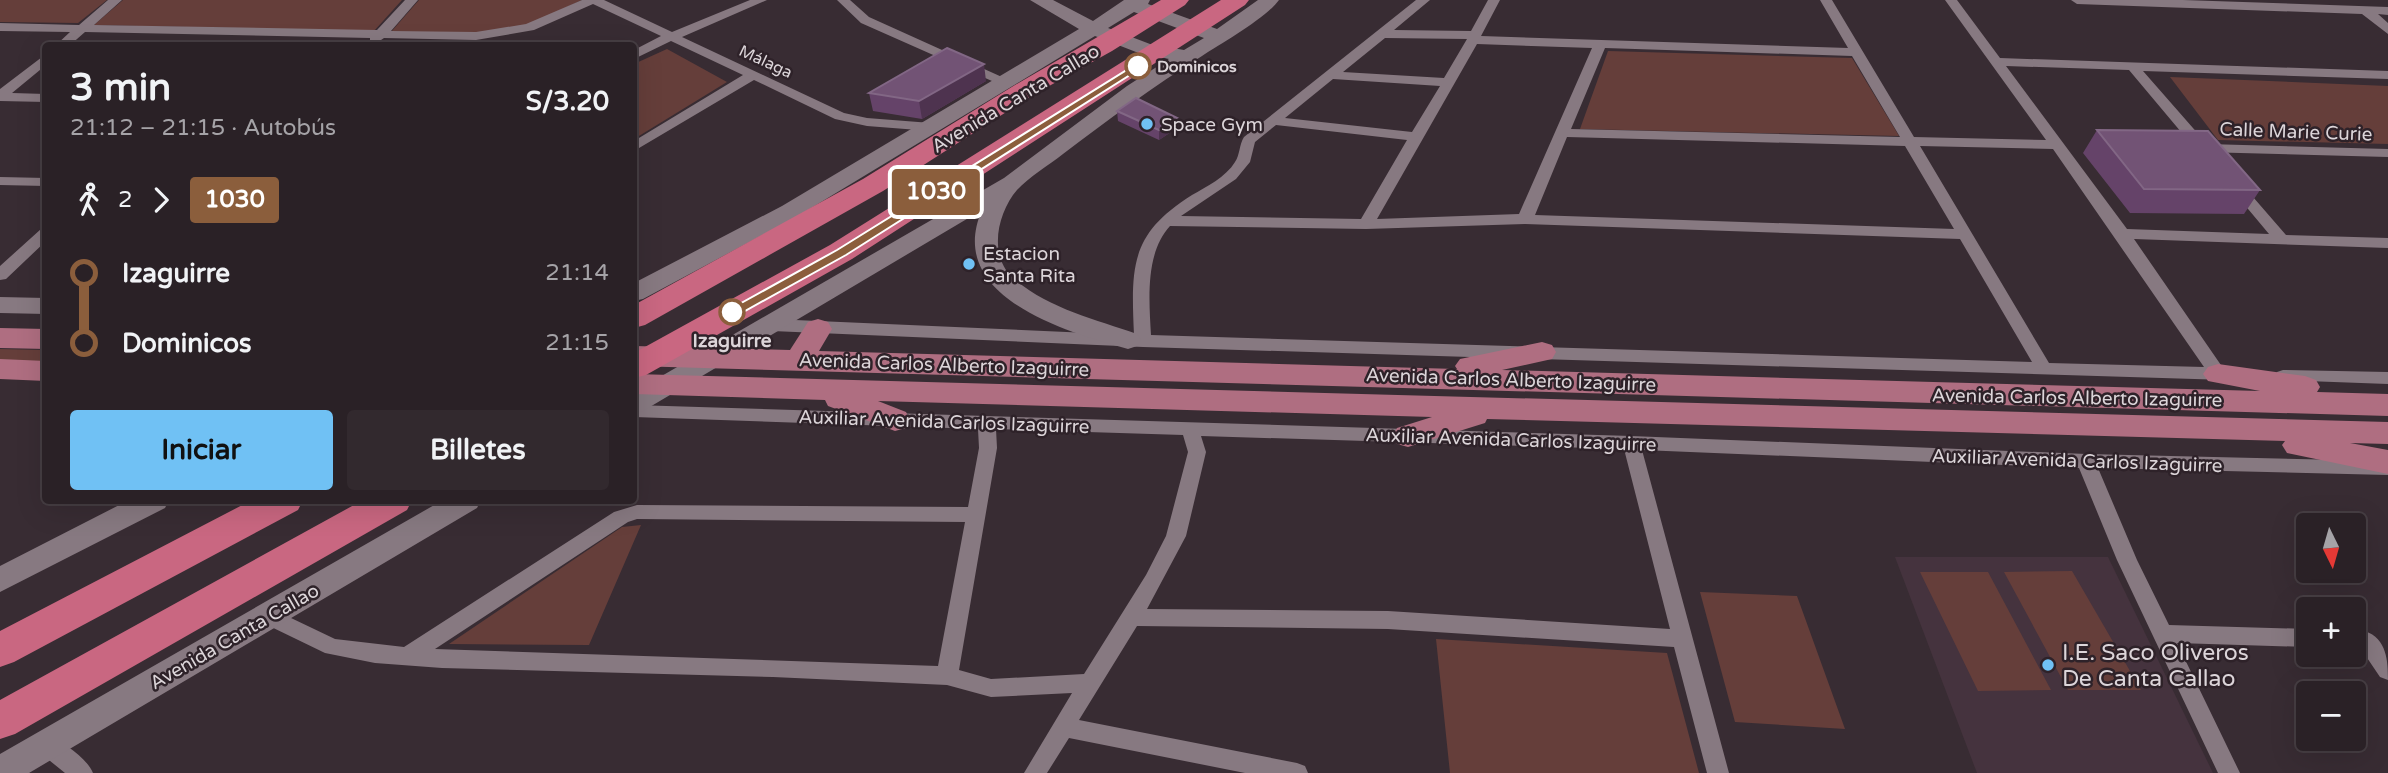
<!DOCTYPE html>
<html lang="es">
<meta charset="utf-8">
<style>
:root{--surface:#2a2126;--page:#32292e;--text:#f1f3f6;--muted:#a5a3a7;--line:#463e43;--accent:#70c1f4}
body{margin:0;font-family:"Varela Round",sans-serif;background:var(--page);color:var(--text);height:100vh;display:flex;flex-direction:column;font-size:26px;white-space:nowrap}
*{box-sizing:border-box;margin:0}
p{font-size:23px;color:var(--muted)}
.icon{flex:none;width:38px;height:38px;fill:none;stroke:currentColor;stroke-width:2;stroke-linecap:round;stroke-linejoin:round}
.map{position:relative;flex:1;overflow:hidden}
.details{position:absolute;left:42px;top:42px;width:595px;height:462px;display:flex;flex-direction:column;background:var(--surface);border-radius:7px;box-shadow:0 7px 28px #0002,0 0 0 2px var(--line)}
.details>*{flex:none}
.badge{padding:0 14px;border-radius:5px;font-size:24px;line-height:46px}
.needle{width:46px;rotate:175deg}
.fabs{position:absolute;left:2296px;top:513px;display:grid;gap:14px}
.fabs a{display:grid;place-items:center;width:70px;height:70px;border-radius:7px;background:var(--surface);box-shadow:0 7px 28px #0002,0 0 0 2px var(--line);font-size:35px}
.map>.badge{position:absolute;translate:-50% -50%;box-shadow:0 0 0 4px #fff}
.legs{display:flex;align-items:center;gap:10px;height:77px;padding:0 28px;font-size:23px}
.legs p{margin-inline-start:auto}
.summary{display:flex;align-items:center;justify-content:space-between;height:119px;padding:0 28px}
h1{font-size:38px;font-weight:700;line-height:52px}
.cta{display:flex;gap:14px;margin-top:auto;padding:14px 28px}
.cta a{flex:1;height:80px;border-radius:7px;background:var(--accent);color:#111;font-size:28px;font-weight:700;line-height:80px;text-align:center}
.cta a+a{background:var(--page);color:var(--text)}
ul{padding:0 28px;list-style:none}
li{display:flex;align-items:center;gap:24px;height:70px;font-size:26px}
li i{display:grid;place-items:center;width:10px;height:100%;margin:0 9px;background:currentColor}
li i::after{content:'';width:18px;height:18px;margin:-9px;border:5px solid;border-radius:50%;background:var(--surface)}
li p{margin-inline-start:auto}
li:first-child i{background:linear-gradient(#0000 50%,currentColor 0)}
li:last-child i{background:linear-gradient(currentColor 50%,#0000 0)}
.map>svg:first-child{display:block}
.built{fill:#45333e}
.green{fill:#653e3a}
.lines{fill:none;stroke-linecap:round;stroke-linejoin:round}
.street{fill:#877981;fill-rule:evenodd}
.secondary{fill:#877981;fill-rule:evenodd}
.primary{fill:#af6e81;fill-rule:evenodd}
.highway{fill:#c96781;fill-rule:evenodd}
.wall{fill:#654369}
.shaded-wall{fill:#4e334f}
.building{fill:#725375;stroke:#826785;stroke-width:2}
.line-1{fill:#8b5e3c;stroke:#fff;stroke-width:2}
.stop-1-dot{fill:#fff;stroke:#8b5e3c;stroke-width:3.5}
.poi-dot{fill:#70c1f4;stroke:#2e2229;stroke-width:2.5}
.labels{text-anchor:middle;stroke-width:5;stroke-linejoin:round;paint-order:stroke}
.far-street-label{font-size:16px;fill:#dcd5d9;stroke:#2e2229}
.far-stop-label{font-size:16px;font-weight:bold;fill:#dcd5d9;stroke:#2e2229;text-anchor:start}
.street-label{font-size:19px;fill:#dcd5d9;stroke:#2e2229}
.poi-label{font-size:19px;fill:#dcd5d9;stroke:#2e2229;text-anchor:start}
.stop-label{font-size:19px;font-weight:bold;fill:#dcd5d9;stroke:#2e2229}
.near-poi-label{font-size:23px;fill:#dcd5d9;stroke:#2e2229;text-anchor:start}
</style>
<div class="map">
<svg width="2388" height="773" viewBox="0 0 2388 773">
<rect width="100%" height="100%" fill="#382c33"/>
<path class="built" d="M1895,557H2108L2213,773H1977Z"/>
<path class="green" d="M0,0H107L78,23L0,22Z
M123,0H402L374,31L94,25Z
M419,0H582L530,24L474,34L391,32Z
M667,49L727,82L634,139V64Z
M1608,51L1852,58L1899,136L1580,129Z
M2170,77L2388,86V144L2218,140Z
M0,349L45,350V363L0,362Z
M641,525L589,645L449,644L622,527Z
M2072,571L2141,690H2068L2004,572Z
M1920,572H1988L2051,690L1978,691Z
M1700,592L1797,596L1845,729L1735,722Z
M1436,639L1667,653L1699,773H1450Z"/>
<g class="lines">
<path class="street" d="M108,0H122L94,25L377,30L405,0H418L391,31L476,32L526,24L582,0H604L672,32L750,0H767L682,37L844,113L867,118L931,123L938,127L931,131L867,126L835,119L754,80L634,151V141L743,75L671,41L634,59V50L661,36L593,4L534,30L476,40L384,38L375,44L370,43V38L85,32L69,46H55L70,32L0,31V23L79,25Z
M837,0H850L869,17L1013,82L1011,85H1001L861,23Z
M1416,0H1430L1394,30L1471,31L1488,0H1500L1481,36L1848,48L1820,0H1832L1914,137L2046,140L1945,0H1957L2000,58L2388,71V79L2143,71L2207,144L2388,149V157L2202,152L2197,151L2129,70L2006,66L2127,229L2269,234L2228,185L2235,181L2240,182L2286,235L2388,238V248L2134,239L2223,368L2233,370L2236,374L2233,378L2227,380L1143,347L772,331L764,325L772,319L1134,335C1131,266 1130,234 1192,195C1206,187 1226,177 1235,162C1240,155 1239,145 1244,137ZM1385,38L1467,39L1444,78L1343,72ZM1477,44L1592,48L1519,214L1377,219ZM1605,48L1852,56L1900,137L1571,129ZM1333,79L1440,86L1412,132L1285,118ZM1276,125L1407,140L1361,219L1181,216L1236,179L1250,162L1255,142ZM1567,137L1905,146L1954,229L1535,215ZM1920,146L2053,149L2204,367L2049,363ZM1525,224L1960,239L2032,362L1151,335C1149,300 1145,253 1170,226L1366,229Z
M2071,0H2183L2388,7V15L2378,14L2388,23V34L2362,14L2077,4Z
M46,54V65L12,93L46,94V102L0,101V89Z
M0,177L46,178V186L0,185Z
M46,227V241L6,279L0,280V266L41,229Z
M2283,370L2388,372V384L2277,380L2274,376L2277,372Z
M634,405L1631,436L2086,454L2388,461V475L2098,468L2137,560L2169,625L2308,629V647L2177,643L2240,773H2218L2117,560L2079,468L1642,450L1729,773H1707L1674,647L1388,629L1137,626L1079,720L1297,763L1305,766L1308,773H1245L1069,738L1047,773H1024L1072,693L991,697L947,685L773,677L442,668L375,663L325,653L261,622L258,616L261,610L268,607L335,639L404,647L614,512L637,505L968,507L979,448L978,429L634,417ZM996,429L1183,435L1188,452L1166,536L1146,575L1084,674L991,679L959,670L997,448ZM1201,436L1624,449L1670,629L1388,611L1147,609L1186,536L1206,452ZM637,519L965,522L938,666L435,649L628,522Z
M2365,631C2387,639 2388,661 2388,680L2380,677L2355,640L2358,634Z
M47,735C62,741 87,758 93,773H65L39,752L36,745L39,738Z"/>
<path class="secondary" d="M1030,0H1053L1093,21L1124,0H1150L1148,4L1217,29L1258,0H1279C1266,18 1222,43 1202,56C1154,86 1109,119 1063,154C1049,165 1029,177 1017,190C998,212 988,254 1012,277C1046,308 1095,319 1137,334L1141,340L1137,346L1128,349C1067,332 944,297 982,210L643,411L634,413V392L1004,178L1127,86L1169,59L1136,52L1095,36L798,216L643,299L634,301V283L782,206L1079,29ZM1134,12L1204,38L1184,50L1150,44L1108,28Z
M0,297L46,298V314L0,313Z
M129,500H169L165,508L0,592V566Z
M443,500H481L477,508L29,773H0V754Z"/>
<path class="primary" d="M818,319L828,322L832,329L819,351L1457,369L1455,366L1460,359L1542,342L1552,345L1556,352L1552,359L1502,370L2260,391L2208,381L2203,374L2208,367L2218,364L2305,376L2316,380L2320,387L2317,392L2388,394V416L634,366V346L790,350L808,322Z
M0,328L46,329V349L0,348Z
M0,359L46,361V381L0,379Z
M634,374L2388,422V444L2350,443L2388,450V474L2287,453L2282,445L2285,441L1487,419L1485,423L1408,447L1397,444L1393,436L1397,428L1432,417L878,401L906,412L910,420L906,428L895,431L828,406L825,400L634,394Z"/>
<path class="highway" d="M1161,0H1189L1185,5L1112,51L1033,95L883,191L645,325L634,328V305L863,179L1015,85Z
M1221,0H1249L1245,5L852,259L646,375L634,378V353L830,245Z
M252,500H303L298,510L14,662L0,667V631Z
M363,500H412L407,510L15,734L0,739V700Z"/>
</g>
<path class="wall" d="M986,81L922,119L873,111L869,93Z
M1117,111L1177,128L1159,140L1118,121Z
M2097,130L2260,190L2244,214L2130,213L2083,153Z"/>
<path class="shaded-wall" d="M984,64L986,81L922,119L919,101Z
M1177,118V128L1159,140V130Z"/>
<path class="building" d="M947,48L984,64L919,101L869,93Z
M1136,98L1177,118L1159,130L1117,111Z
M2097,130L2208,131L2260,190L2144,189Z"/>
<path class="line-1" d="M1138,63L1143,66L1141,68L846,255L736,316L732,317L725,312L837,250Z"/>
<g class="stop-1-dot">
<circle cx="1138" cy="66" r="12"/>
<circle cx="732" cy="312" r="12"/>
</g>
<g class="poi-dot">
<circle cx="1147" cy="124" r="7"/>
<circle cx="969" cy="264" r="7"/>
<circle cx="2048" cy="665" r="7"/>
</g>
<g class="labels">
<g class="far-street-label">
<text transform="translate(766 61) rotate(25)" y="6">Málaga</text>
</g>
<g class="far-stop-label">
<text x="1157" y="72">Dominicos</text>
</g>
<g class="street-label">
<text transform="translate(1015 98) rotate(-31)" y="7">Avenida Canta Callao</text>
<text transform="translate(2296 131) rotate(2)" y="7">Calle Marie Curie</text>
<text transform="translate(944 364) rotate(2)" y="7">Avenida Carlos Alberto Izaguirre</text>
<text transform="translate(1511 379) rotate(2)" y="7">Avenida Carlos Alberto Izaguirre</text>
<text transform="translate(2077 397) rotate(1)" y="7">Avenida Carlos Alberto Izaguirre</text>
<text transform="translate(944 421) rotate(2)" y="7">Auxiliar Avenida Carlos Izaguirre</text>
<text transform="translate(1511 439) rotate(2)" y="7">Auxiliar Avenida Carlos Izaguirre</text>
<text transform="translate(2077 460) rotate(2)" y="7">Auxiliar Avenida Carlos Izaguirre</text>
<text transform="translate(234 636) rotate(-30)" y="7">Avenida Canta Callao</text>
</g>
<g class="poi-label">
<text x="1161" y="131">Space Gym</text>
<text x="983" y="260">Estacion<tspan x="983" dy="22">Santa Rita</tspan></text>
</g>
<g class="stop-label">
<text x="732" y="347">Izaguirre</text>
</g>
<g class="near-poi-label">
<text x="2062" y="660">I.E. Saco Oliveros<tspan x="2062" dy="26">De Canta Callao</tspan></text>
</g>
</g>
</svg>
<div class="fabs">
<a><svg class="needle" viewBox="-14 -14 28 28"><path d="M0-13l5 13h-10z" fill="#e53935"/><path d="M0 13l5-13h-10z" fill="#a5a3a7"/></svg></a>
<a>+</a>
<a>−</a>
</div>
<b class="badge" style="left:936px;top:192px;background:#8b5e3c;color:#fff">1030</b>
<section class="details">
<div class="summary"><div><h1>3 min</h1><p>21:12 – 21:15 · Autobús</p></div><b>S/3.20</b></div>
<div class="legs"><svg class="icon" aria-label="walk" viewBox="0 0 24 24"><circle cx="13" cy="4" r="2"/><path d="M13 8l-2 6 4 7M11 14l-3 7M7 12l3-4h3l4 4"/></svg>2<svg class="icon" aria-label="forward" viewBox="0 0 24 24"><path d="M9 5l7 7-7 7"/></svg><b class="badge" style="background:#8b5e3c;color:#fff">1030</b></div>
<ul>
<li><i style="color:#8b5e3c"></i><b>Izaguirre</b><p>21:14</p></li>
<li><i style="color:#8b5e3c"></i><b>Dominicos</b><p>21:15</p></li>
</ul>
<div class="cta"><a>Iniciar</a><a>Billetes</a></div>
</section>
</div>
